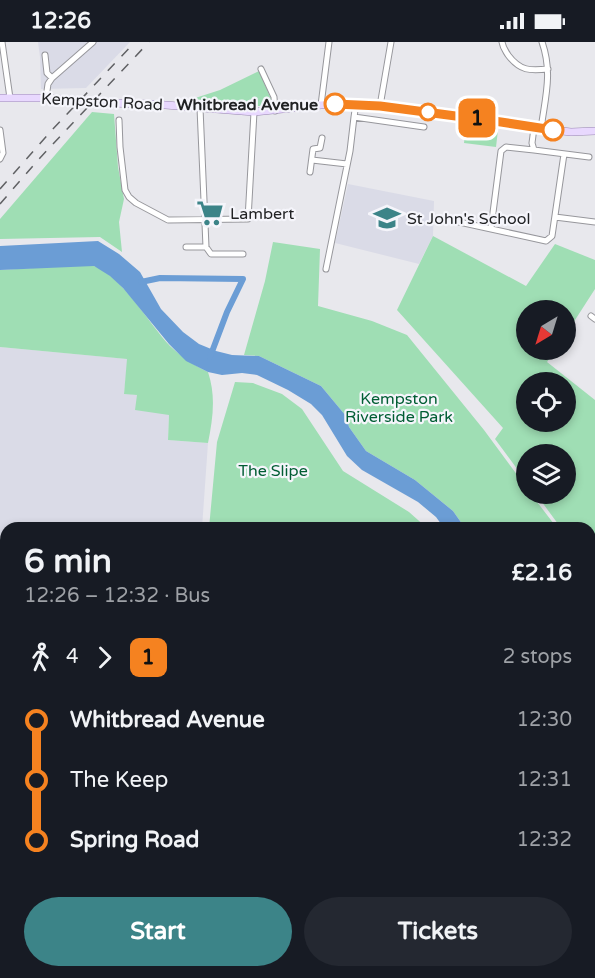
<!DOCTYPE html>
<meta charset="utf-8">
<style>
:root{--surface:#171b24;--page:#242831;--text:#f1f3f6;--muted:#9ea1a6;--accent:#3c8488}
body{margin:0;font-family:"Varela Round",sans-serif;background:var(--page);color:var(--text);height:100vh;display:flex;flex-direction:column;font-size:22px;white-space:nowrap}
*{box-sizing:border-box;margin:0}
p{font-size:20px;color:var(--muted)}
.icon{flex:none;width:33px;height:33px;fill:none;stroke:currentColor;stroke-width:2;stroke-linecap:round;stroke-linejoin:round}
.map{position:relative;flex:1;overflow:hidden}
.panel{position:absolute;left:0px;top:480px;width:596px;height:456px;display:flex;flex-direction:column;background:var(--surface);border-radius:18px 18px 0 0;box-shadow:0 3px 9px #0003}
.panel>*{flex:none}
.badge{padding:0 12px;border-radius:9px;font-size:21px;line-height:39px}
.needle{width:39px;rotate:218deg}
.tools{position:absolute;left:516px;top:258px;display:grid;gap:12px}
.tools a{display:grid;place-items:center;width:60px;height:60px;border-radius:50%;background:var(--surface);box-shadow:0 3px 9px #0003;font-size:30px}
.map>.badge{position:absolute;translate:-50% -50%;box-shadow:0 0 0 3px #fff}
.legs{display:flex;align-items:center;gap:9px;height:66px;padding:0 24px;font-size:20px}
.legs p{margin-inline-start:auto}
.headline{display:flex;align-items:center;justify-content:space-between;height:102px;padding:0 24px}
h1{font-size:33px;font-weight:700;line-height:45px}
.action{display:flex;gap:12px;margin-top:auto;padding:12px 24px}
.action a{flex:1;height:69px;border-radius:36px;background:var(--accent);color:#fff;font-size:24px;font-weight:700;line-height:69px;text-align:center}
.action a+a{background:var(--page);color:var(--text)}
ul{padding:0 24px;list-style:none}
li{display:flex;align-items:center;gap:21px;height:60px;font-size:22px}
li i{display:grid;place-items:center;width:9px;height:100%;margin:0 8px;background:currentColor}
li i::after{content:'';width:15px;height:15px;margin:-8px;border:4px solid;border-radius:50%;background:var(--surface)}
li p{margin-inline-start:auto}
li:first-child i{background:linear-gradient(#0000 50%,currentColor 0)}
li:last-child i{background:linear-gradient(currentColor 50%,#0000 0)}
.status{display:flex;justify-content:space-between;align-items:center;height:42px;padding:0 30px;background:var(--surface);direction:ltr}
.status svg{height:16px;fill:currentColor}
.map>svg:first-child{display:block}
.built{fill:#dadbe7}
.green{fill:#9fdeb4;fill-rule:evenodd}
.water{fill:#6b9dd5}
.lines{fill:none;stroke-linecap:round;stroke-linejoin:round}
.canal{stroke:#6b9dd5;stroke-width:6}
.minor-casing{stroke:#97979c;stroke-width:7}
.major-casing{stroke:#9987b2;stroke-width:8}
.minor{stroke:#fff;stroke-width:5}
.major{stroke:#e8d8fe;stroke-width:7}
.rail{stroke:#606164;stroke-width:1.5;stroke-dasharray:10 10;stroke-linecap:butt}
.major-bridge-casing{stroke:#9987b2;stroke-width:8;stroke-linecap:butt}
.major-bridge{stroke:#e8d8fe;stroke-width:7}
.line-1-casing{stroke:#fff;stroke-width:14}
.line-1{stroke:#f58220;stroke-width:9}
.stop-1-dot{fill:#fff;stroke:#f58220;stroke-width:3}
.labels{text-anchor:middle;stroke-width:4.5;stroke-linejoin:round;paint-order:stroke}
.street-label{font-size:16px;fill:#212224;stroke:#f5f5fb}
.stop-label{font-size:16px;font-weight:bold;fill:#212224;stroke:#f5f5fb;text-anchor:end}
.poi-label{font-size:16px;fill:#212224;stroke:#f5f5fb;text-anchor:start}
.park-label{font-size:16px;fill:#015d33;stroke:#f5f5fb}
</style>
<div class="status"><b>12:26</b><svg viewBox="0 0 49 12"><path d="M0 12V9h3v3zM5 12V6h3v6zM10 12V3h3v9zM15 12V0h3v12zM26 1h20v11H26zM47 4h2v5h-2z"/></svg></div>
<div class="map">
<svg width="595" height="936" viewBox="0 0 595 936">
<rect width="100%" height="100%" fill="#e8e8ed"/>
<path class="built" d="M38,0H130L86,46L41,47L40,15Z
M348,142L434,159L433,194L419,222L335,201Z
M0,305L128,317L124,351L137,353L169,373L168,398L208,401L202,486H6V553H0L4,550L0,549Z"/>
<path class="green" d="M259,29L271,57L268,64H245L189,58L220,48Z
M92,70L114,72L118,125L124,157L119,180L122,210L100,195L0,197V177Z
M466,84L498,88L496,105L464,101Z
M433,194L526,244L555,202L595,218V247L566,292V268H526V308H555L547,320L595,358V531L590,524V486H561L536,452H566V412H526V439L495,397L503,386L397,268ZM526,340H566V380H526Z
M273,200L320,207L318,264L372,279L407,293L484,388L526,445V452H531L557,486H465L453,469L415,438L366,409L349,385L346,374L321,344L259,314L244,313L265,239Z
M67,224C75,224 87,222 94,224C121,233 150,283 170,304C182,315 193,323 208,330C216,354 213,376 208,401L168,398L169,373L135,368L137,353L124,352L127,317L0,305V228Z
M235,340L253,341L282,352L302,367L343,429L409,470L427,486H209L217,400Z
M590,531L595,538V671L590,665Z"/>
<path class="water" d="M98,199L119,212L140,230L161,267L183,290L199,302L216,309L232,313L259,314L321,344L346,374L349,385L366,409L415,438L453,469L465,486H444L436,475L418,460L362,428L347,414L322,373L311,362L288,348L257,333L242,331L222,333L208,330L186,319L169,302L123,246L110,234L94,224L0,228V204Z"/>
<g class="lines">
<path class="canal" d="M141,240L160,236L243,237L227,270L210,315"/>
<defs>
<path id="minor" d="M2,0L10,56
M502,0C503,6 505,8 508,13C520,29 530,29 548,27
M45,13L47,31L52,36
M261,27L274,55L275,69
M46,56L48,42L52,36L93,0
M356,62L354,75L424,85
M321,63L329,0
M380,64L391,0
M200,66L206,205L211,212H243
M119,78L120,105L125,148L129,155L136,161L168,178L248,177L254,70
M534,86L532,101L534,108L589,115
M541,87C545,56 553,31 542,0
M0,117L3,111L0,88
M312,118L347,122
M310,130L313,107L320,106L322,96
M555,175L595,180
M450,178L546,199L552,194L564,112
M491,186L501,109L506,105L534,108
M186,205H206
M326,227L350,109L354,75
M591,274L595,277
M0,545L6,543
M0,641L2,632
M0,766L6,768
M0,846L6,825
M590,927L595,932
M403,930L413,936
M491,930L496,936
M28,936L29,930
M137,936L138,930
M193,936L195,930
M252,936L254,930
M379,936L382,930
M528,936L534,930"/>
<path id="major" d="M0,56H46L75,58
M100,61L153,62L254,70L321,63L356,62L501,79L553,88L571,90L595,89"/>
</defs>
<use href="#minor" class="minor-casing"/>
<use href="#major" class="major-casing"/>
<use href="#minor" class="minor"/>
<use href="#major" class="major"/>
<path class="rail" d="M0,147L51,89L135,0
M0,162L38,118L149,0"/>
<defs>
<path id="major-bridge" d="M75,58L100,61"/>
</defs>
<use href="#major-bridge" class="major-bridge-casing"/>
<use href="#major-bridge" class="major-bridge"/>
</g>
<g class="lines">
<defs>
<path id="line-1" d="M335,62L380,64L501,80L553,88"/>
</defs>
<use href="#line-1" class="line-1-casing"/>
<use href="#line-1" class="line-1"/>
</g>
<defs>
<symbol id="supermarket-bare" viewBox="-9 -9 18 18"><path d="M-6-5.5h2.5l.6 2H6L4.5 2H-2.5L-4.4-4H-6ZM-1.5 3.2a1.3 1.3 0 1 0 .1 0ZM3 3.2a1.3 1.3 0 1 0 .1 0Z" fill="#3c8488" stroke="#f5f5fb" stroke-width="2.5" paint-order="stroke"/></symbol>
<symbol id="school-bare" viewBox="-9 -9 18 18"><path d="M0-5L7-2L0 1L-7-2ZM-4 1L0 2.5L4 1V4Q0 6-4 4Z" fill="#3c8488" stroke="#f5f5fb" stroke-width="2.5" paint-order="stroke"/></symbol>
</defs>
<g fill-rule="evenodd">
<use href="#supermarket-bare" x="191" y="152" width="38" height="38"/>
<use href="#school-bare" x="368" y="157" width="38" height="38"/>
</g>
<g class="stop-1-dot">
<circle cx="335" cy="62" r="10"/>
<circle cx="428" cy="70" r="8"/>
<circle cx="553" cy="88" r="10"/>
</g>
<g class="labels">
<g class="street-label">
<text transform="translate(102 59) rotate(3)" y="6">Kempston Road</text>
</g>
<g class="stop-label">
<text x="318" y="68">Whitbread Avenue</text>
</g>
<g class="poi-label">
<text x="230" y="177">Lambert</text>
<text x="407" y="182">St John's School</text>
</g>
<g class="park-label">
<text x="399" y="362">Kempston<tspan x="399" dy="18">Riverside Park</tspan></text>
<text x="273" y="434">The Slipe</text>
</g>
</g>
</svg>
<div class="tools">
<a><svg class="needle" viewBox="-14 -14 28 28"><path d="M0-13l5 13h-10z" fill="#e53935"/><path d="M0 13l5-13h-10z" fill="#9ea1a6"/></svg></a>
<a><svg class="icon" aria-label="locate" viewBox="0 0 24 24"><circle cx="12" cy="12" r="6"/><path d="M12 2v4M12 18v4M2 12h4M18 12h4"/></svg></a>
<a><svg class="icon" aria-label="layers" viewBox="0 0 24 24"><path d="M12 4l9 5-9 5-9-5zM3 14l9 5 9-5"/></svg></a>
</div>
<b class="badge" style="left:477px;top:76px;background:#f58220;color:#111">1</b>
<section class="panel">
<div class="headline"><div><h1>6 min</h1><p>12:26 – 12:32 · Bus</p></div><b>£2.16</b></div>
<div class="legs"><svg class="icon" aria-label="walk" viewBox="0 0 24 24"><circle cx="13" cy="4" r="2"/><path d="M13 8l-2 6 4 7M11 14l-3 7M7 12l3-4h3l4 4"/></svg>4<svg class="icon" aria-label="forward" viewBox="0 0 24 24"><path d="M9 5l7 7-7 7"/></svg><b class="badge" style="background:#f58220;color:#111">1</b><p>2 stops</p></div>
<ul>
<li><i style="color:#f58220"></i><b>Whitbread Avenue</b><p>12:30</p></li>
<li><i style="color:#f58220"></i><span>The Keep</span><p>12:31</p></li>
<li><i style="color:#f58220"></i><b>Spring Road</b><p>12:32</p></li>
</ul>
<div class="action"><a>Start</a><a>Tickets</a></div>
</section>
</div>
